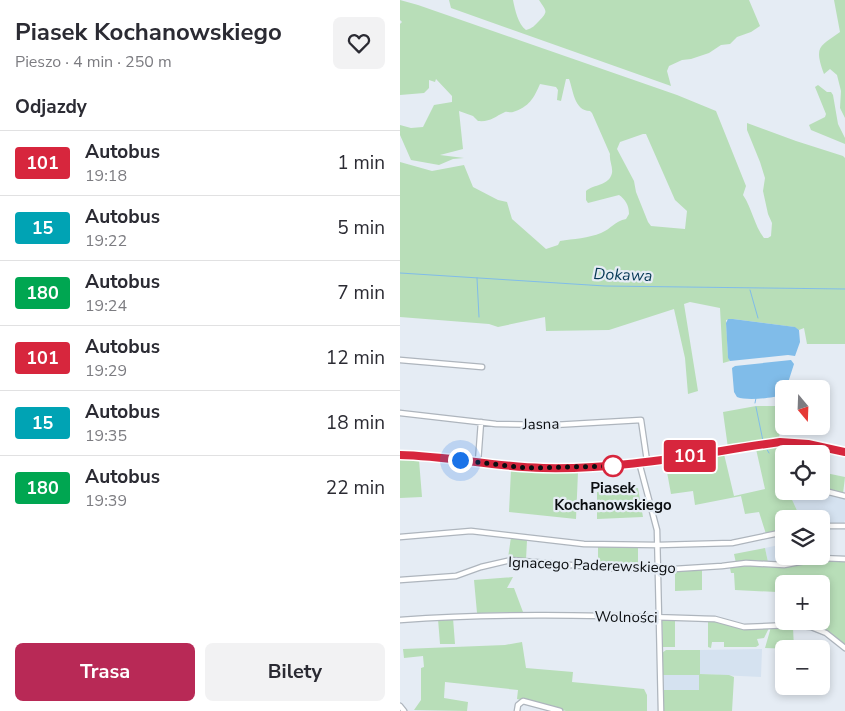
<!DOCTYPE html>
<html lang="pl">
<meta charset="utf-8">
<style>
:root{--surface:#fff;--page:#f2f2f3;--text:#2b2b33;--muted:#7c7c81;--line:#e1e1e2;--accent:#b82956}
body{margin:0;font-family:"Nunito Sans",sans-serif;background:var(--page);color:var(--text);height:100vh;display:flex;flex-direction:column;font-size:19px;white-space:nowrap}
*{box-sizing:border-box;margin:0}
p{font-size:16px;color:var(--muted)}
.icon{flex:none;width:28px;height:28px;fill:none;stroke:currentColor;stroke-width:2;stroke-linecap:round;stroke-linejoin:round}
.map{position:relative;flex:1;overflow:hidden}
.side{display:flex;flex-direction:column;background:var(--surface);width:400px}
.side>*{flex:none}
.badge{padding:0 10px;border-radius:4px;font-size:18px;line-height:32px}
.needle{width:32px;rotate:161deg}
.tools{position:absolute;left:375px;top:380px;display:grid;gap:10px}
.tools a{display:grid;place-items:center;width:55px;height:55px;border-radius:8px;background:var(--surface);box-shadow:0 2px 8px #0003;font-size:25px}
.you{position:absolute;width:25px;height:25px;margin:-12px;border:4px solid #fff;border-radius:50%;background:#1a73e8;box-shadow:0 0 0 8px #1a73e833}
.map>.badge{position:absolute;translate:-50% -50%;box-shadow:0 0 0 2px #fff}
h2{padding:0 15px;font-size:19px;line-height:45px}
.round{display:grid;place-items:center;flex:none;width:52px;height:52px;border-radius:8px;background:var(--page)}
.overview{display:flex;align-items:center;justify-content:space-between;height:85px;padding:0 15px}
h1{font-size:24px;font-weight:700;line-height:38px}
.action{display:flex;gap:10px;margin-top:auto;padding:10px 15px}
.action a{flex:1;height:58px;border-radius:8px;background:var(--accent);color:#fff;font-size:20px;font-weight:700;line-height:58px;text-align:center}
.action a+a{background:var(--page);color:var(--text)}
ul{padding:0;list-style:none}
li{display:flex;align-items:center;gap:15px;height:65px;padding:0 15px;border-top:1px solid var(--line)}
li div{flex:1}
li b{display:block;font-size:19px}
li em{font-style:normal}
li .badge{min-width:55px;font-weight:700;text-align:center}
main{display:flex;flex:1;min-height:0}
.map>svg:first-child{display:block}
.built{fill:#d5e2f0}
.green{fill:#b8deb8;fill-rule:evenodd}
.water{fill:#80bce9}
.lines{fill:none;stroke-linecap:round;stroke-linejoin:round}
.stream{stroke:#80bce9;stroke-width:1}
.minor-casing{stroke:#aeb5bd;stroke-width:7}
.minor{stroke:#fff;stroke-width:4.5}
.line-casing{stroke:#fff;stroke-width:11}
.line{stroke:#d7263d;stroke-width:8}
.walk{stroke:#0b0e11;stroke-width:5;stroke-dasharray:0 9}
.stop-dot{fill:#fff;stroke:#d7263d;stroke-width:2.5}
.labels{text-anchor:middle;stroke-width:4.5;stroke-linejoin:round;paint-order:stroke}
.street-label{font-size:15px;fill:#0b0e11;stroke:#e5ecf4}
.stop-label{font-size:15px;font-weight:bold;fill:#0b0e11;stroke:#e5ecf4}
.water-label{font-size:16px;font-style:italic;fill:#063855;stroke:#e5ecf4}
</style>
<main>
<section class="side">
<div class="overview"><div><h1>Piasek Kochanowskiego</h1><p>Pieszo · 4 min · 250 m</p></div><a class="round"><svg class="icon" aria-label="heart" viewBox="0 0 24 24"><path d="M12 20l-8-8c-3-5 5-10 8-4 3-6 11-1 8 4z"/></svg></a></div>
<h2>Odjazdy</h2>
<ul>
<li><span class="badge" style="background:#d7263d;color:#fff">101</span><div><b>Autobus</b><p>19:18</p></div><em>1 min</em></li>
<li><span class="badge" style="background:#00a3b4;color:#fff">15</span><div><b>Autobus</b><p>19:22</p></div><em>5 min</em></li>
<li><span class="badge" style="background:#00a651;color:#fff">180</span><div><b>Autobus</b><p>19:24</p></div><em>7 min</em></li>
<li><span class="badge" style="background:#d7263d;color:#fff">101</span><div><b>Autobus</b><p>19:29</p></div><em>12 min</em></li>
<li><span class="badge" style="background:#00a3b4;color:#fff">15</span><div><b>Autobus</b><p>19:35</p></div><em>18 min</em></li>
<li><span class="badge" style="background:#00a651;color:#fff">180</span><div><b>Autobus</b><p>19:39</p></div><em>22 min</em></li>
</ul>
<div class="action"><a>Trasa</a><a>Bilety</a></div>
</section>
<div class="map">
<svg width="445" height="711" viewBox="0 0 445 711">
<rect width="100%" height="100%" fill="#e5ecf4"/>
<path class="built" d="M388,491H412L445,499V520L443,525H421V519H401Z
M384,534V556L417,557L383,563L368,562L365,548L379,545V535Z
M362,649L361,677L300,674V650Z
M263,675H299V690H263Z"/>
<path class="green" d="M0,0L18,5L277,95L316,111L346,186L343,195C352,208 354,225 364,238H368L371,236L372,223L368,214L363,191L365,178L360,162L347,130V123L396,141L443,156L445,158V344H407L404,328L399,330L394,327L333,319L326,320L328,357L330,361L323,363L320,308L290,302L284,304L298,391L288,394L285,358L274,309L209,330L146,331L145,317L98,327L89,324L0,317V162L32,171L64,165L73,187L98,200L107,202L112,219L146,249L158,245L160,241C173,239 189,238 201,233C211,229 215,221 226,219L229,214C229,205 225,199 219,195L188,203L186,200V191C194,184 209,186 212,173C213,167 209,160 210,154L192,113L190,111C174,111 173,89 169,79H166L161,101L157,100L158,90L156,87L140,84C134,98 129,107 113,112C110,113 107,111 105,112C94,117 91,122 78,121L73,116L59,111L63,149L40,155L64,158L53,159L39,165L11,160L0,135V125L11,128L23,127L34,105L52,102V96L36,79L35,82L29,80V88L24,93L0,95V24L2,22L0,20ZM243,134H246L275,200L287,211L285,229L251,226L248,222L236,192L234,181L217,149L220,142Z
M49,0H113C115,10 118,24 126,30C133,28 134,26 139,21C149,11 146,11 139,0H349L360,26L351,32L337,37L330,44L321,45L309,53L291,59L282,60L269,66L267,71L271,86L51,8Z
M434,0H445V118L440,108L441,91L437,75L430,69L424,74C414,46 419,47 440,32Z
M418,85L427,92H431L433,95L438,124L445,138V144L411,130L409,125L425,117L426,114L415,87Z
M356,406H378L381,409L379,441L328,448L323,412Z
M383,445H394L400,454H384V491H388L401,519H384V530L366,534L359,512L345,514L341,496L295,505L293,491L271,494L265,461L324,454L334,496L365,489L356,449Z
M0,460H19L22,497L0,498Z
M111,470L178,472L176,519L109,512Z
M421,472L445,477L443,494C427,490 421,490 421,472Z
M238,488L243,517L197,519V492Z
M427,528L429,556L417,557L421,556V529Z
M111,537L127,540L126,560L108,558Z
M198,547H238V567L198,566Z
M365,548L368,562L353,560L336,563L334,554Z
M430,560L445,562V648L426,633L397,624V621H421V584H384V593L377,592L335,590L334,573H331L330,568L355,565L384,567Z
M302,570V590L275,591V571Z
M113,577L107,588H114L123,612L77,613L74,580Z
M53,618L55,644H40L38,619Z
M262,619H275V647H263Z
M308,620L321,621L337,627L369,628L364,638L357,639L359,645L356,647H324V642H312L311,648L308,647Z
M371,627H393L394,649L365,648Z
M122,642L126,668L173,672L172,682L244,689L247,695V711H166L117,699L118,690L45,682L44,698L68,702L67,711L14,710L21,700V668L24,667L23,656L4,658L3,649L105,645Z
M266,650H300V674L329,675L334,677L332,711H263V690H299V675H263L262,653Z"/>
<path class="water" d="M328,319H333L395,327L399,330L400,342L395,356L388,355L330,361L328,358L326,323Z
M391,360L394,364L386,389H384L383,395C372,398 347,401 337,397L334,392L332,368L335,366Z"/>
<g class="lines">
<path class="stream" d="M0,273L205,286L445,289
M77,278L79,317
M350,290L358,318
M355,403L356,398
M356,407L363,441
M365,446L369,453"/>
<defs>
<path id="minor" d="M0,360L82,367
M0,413L96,424L154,425L241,420L247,461
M396,443L402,454
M0,455C48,456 95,467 143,468C223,470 301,452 380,442L407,444L445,452
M78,462L81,422
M239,462L257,530L261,711
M421,487L425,491L445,496
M421,526H445
M0,537L71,531L184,544L258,545L332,543L384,532
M0,580L56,576L81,567L111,560L206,568L258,570L322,566L346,563L384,565L421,558L445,559
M0,620C105,612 210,616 315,619L344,627L390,625L411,627L426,633L445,648
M0,706L4,711
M117,711L118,705L123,701L160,711"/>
</defs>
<use href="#minor" class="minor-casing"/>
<use href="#minor" class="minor"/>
</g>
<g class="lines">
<defs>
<path id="line" d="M0,455C48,456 95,467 143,468C223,470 301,453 380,442L408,444L445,452"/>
</defs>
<use href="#line" class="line-casing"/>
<use href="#line" class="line"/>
<path class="walk" d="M60,460L126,468L213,466"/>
</g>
<circle class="stop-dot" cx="213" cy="466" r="10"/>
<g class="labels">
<g class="street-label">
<text transform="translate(141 424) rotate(-1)" y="5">Jasna</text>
<text transform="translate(192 565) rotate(2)" y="5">Ignacego Paderewskiego</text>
<text transform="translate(226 617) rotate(1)" y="5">Wolności</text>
</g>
<g class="stop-label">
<text x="213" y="493">Piasek<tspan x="213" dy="17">Kochanowskiego</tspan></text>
</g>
<g class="water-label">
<text transform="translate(223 274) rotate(2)" y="6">Dokawa</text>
</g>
</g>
</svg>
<div class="tools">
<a><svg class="needle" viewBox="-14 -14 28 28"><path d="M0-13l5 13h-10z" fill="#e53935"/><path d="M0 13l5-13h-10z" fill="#7c7c81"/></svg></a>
<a><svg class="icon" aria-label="locate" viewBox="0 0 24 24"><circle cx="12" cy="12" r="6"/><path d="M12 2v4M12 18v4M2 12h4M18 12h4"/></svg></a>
<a><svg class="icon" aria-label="layers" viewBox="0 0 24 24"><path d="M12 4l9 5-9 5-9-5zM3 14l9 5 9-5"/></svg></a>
<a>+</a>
<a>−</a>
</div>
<div class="you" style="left:60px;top:460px"></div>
<b class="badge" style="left:290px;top:456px;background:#d7263d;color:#fff">101</b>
</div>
</main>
